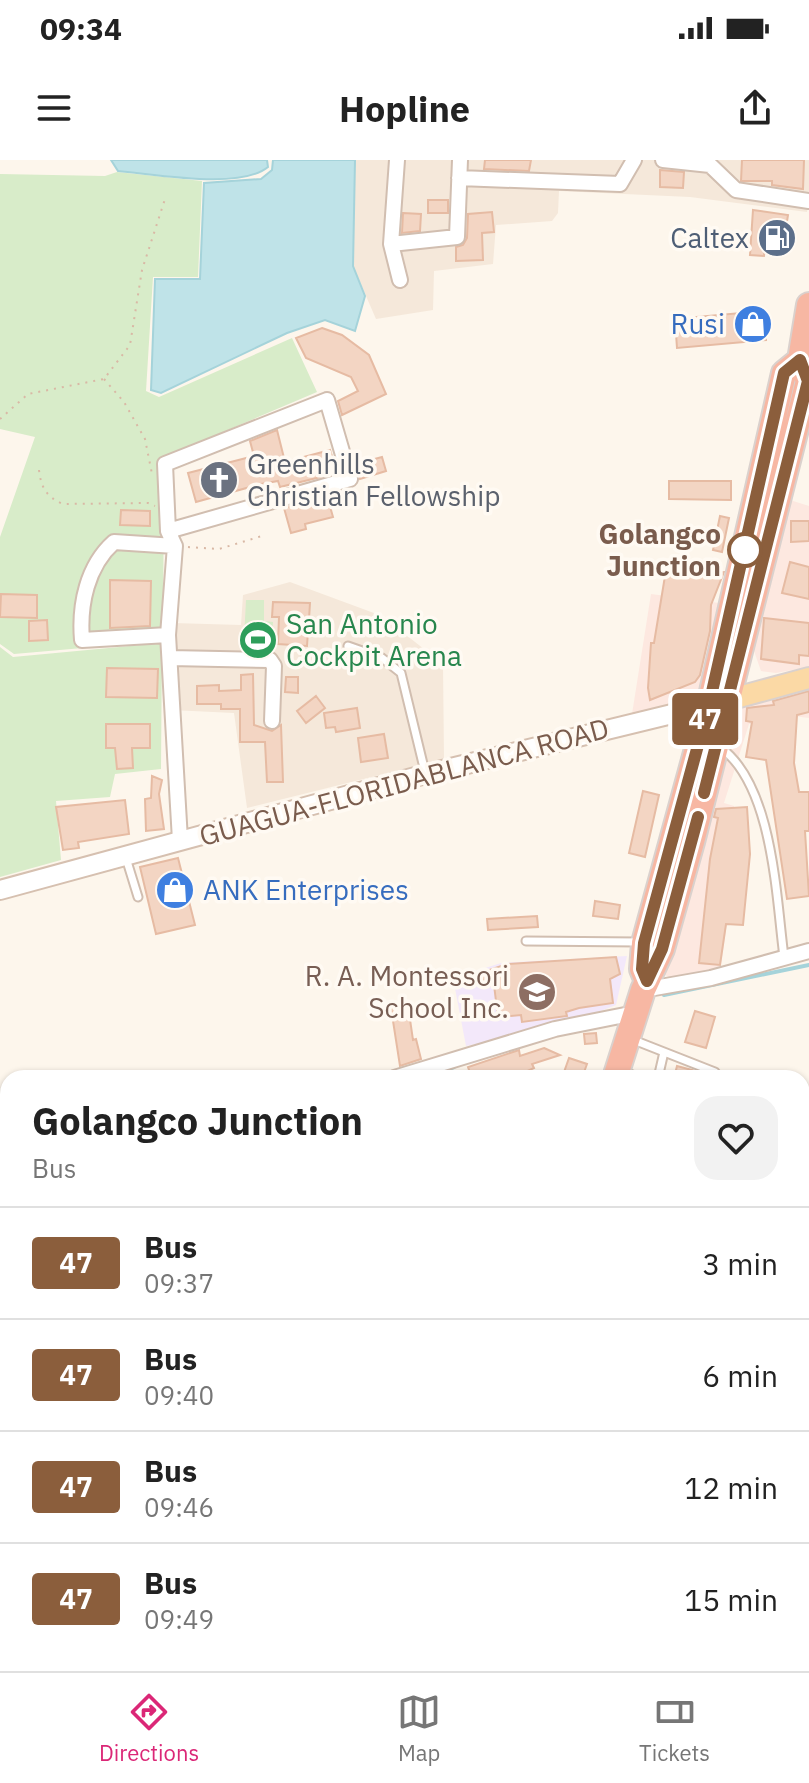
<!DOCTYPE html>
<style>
:root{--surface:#fff;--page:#f2f2f2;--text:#222;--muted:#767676;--line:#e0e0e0;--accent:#db2777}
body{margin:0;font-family:"IBM Plex Sans",sans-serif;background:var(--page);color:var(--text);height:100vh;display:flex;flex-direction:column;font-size:30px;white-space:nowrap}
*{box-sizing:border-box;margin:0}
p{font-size:26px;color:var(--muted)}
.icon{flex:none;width:44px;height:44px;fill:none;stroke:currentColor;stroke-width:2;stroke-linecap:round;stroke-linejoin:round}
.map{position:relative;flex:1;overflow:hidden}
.sheet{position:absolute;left:0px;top:910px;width:810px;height:602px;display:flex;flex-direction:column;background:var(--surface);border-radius:24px 24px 0 0;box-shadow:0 2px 6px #0004}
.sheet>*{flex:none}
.badge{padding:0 16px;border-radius:6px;font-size:28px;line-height:52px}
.map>.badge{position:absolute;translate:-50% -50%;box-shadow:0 0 0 4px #fff}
.round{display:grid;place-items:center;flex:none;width:84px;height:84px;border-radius:24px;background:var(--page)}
.summary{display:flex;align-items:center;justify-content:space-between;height:136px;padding:0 32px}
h1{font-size:38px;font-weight:800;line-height:60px}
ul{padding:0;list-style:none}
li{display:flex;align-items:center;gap:24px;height:112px;padding:0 32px;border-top:2px solid var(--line)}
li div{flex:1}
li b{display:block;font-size:30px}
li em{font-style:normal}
li .badge{min-width:88px;font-weight:700;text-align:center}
.status{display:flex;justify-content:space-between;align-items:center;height:56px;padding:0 40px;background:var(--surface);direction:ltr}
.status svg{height:22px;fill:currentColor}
header{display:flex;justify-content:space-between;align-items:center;height:104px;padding:0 32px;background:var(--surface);font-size:36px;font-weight:800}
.menu{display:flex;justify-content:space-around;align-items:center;height:112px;border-top:2px solid var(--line);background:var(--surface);font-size:22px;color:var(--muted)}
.menu a{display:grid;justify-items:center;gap:4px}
.menu .on{color:var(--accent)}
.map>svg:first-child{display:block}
.residential{fill:#f5e8da}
.commercial{fill:#fde8e0}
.education{fill:#f3e8fa}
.medical{fill:#fbdfe3}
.green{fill:#d8ecc9}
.water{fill:#bfe3e8;stroke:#a5d3da;stroke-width:2}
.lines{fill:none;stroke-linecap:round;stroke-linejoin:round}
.stream{stroke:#a5d3da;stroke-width:4}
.building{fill:#f3d5c3;stroke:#e6bba3;stroke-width:2}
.lane-casing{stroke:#d1beb0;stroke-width:11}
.street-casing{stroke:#d1beb0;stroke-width:18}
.secondary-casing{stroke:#d6c0b0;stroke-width:22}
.primary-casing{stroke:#dad1cd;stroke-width:24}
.highway-casing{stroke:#dad1cd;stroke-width:28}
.path{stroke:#d9b8a5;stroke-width:2;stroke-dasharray:2 6;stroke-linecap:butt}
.lane{stroke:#fff;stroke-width:7}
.street{stroke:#fff;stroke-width:14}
.secondary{stroke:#fff;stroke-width:18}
.primary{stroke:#fbd9a5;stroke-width:20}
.highway{stroke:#f7b7a3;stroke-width:24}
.line-casing{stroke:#fff;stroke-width:18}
.line{stroke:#8b5e3c;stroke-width:12}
.stop-dot{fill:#fff;stroke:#8b5e3c;stroke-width:4}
.labels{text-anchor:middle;stroke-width:7;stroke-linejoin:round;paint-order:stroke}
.service-label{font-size:28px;fill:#4e5e75;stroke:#fffaf3;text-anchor:end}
.shop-label{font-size:28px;fill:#366cbe;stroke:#fffaf3;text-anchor:end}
.worship-label{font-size:28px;fill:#5b616d;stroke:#fffaf3;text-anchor:start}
.stop-label{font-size:28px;font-weight:bold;fill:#7a5c4d;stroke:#fffaf3;text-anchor:end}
.leisure-label{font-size:28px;fill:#27864d;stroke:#fffaf3;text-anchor:start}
.street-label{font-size:28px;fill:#7a5c4d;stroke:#fffaf3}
.education-label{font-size:28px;fill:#785e54;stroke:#fffaf3;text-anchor:end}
</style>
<div class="status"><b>09:34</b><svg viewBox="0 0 49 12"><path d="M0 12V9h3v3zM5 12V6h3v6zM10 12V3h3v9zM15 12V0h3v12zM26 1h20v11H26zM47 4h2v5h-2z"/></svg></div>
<header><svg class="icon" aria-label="menu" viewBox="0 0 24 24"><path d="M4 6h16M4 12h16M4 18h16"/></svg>Hopline<svg class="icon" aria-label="share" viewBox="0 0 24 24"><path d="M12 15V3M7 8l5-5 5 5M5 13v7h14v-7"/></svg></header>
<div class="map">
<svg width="809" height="1511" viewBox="0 0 809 1511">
<rect width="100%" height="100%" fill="#fdf6ec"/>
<path class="residential" d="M355,0H809V38L807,52L690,37L559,31L558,53L552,61L496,65L493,104L434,111L433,150L376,159L353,106Z
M290,422L382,456L443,504L444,599L247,648L234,553L171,550L173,463L241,465L243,435Z
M0,994H8V1026L0,1030Z
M8,1031V1161L0,1156V1034Z"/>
<path class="commercial" d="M790,340L809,346V507L776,513L761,511L754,491Z
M651,434L719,443L697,540L632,554Z
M809,520V558L770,553L768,564H749L724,643L734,646L737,693L720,812L671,818L665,815L738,539Z"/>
<path class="education" d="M627,796L616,845L562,866L466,886L453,818L501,803Z"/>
<path class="medical" d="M809,991V1253L802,1252V992Z"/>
<path class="green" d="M117,12L202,21L198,117H153L146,231L159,237L292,178L317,232L178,291L164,301L163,481L14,494L0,484V377L35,277L0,269V14L105,16Z
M246,440H264V461L273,462L271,499L243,498Z
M162,483L161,609L115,614L110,637L56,641L61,700L0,717V487L13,497Z
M86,1504H383L381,1511H75Z"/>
<path class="water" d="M111,0H267L268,7C240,30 155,14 118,11Z
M273,0H355L353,106L365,136L355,171L325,160L287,173L161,233L151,230L155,119H200L204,23L261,19L272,10Z"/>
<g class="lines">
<path class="stream" d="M664,835L809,805
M423,918L454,907
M0,1030L8,1027"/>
</g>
<path class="building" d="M485,0H531L529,11L484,9Z
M742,0H804L803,29L772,25V21H741Z
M660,10L684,12L683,28L660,27Z
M428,40H448V53H428Z
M753,50L788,55L784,80L766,77L764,96L750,95Z
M492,52L494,72L482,73L483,100L456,101V87L463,85L467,78L468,54Z
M403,53L421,54L420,71L402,73Z
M763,151L766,180L677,188L675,159Z
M322,168L342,175L369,195L386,234L342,255L338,241L358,231L351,217L306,198L296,178Z
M277,270L285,302L330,290L335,306L327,309L329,315L280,327L278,321L261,324L196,342L188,313L254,296L250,281Z
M382,297L386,311L360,319L356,304Z
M669,321H731V340L669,339Z
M327,336L333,357L305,364L306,369L291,373L284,348Z
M121,350L150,351V366L120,365Z
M720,356L729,358L722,392L713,390Z
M791,361H809V381L791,382Z
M790,402L809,407V439L782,433Z
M724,412L711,445L710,471L700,515L695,522L650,540L648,528L651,483H654L665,416Z
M110,420L151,421L150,466L110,468Z
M1,434L37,435V458L0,457Z
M273,442L310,443L309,459L322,460L321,472L308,471L307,486L278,484L279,457H272Z
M764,458L809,463V496L799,495V504L761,499Z
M47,460L48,480L29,481V461Z
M107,508L158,509L157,538L106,537Z
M253,514L254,565L272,571L281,565L283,622H267L265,582H240V549H221V544H197V526L219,525V531L241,530V515Z
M286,517H298V533L285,532Z
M809,531V552L797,555L794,603L799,632H809V671H805L809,736L787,739L766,600L746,597L752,562L746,561L747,548L774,545L773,541Z
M316,536L325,548L306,563L297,551Z
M357,548L360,568L336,572L335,567L326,568L324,553Z
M106,564H150V588H132L133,608L117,609L115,588H106Z
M384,574L388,598L361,602L358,578Z
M152,616L162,620L159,634L164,669L146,671L145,639L151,638Z
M643,631L659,635L645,697L629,693Z
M125,640L129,674L78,682L79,688L63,690L56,647Z
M747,647L750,694L743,765L726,764L720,805L699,803L710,699L718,658L714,657L716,649Z
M178,698L195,765L156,774L140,707Z
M595,741L620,745L618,759L593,756Z
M537,756L538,767L488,770L487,759Z
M616,797L620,814L610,819L613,843L579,848L566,852L567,856L522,862L521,855L498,857L494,825L485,827L481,813L507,804Z
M408,846L413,880L416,879L421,899L400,906L391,848Z
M695,851L715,857L706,888L685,882Z
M596,873L597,883L585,884L584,874Z
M544,888L560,895L532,904L534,908L519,915L521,918H472L468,907L519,890L520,896Z
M569,898L587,904L582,918L563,915Z
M677,906L692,910L710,918H674Z"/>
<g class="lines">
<defs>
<path id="lane" d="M348,486L382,498L401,513L425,612
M720,587C773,625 776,736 784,797
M126,698L138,737
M526,781L638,782
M631,879L715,912L719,918
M624,911L638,918
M658,918L664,892
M802,1013H809
M809,1208L802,1220L809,1230"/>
<path id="street" d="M397,0L391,84L400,120
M663,0L710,5L736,30L809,41
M459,18L620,24L634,0
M391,84L457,77L460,0
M168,371L350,319L327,240L165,304L168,371L175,386L168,475L180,680
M168,475L82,480C79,445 87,406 114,382L175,386
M170,498L270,500L274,506L272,561
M643,830L711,818L809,791
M394,918L555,869L635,853
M0,989H8"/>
<path id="secondary" d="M0,730L426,614L709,545"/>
<path id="primary" d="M717,543L809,518"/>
<path id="highway" d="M647,821L642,809L644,783L709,545L784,213L800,200
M615,918L643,830L662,789L692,682L808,221L800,200L809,145
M414,1511L416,1504"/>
</defs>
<use href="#lane" class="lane-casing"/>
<use href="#street" class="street-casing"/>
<use href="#secondary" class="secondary-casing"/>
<use href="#primary" class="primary-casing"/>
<use href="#highway" class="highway-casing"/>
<path class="path" d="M104,219L124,242L145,279L152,314
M0,259L28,234L104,219L130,185L142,110L165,39
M39,310C41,327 46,337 63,344L148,343L155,346
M188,387L219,389L262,376"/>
<use href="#lane" class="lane"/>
<use href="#street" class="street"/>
<use href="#secondary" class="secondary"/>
<use href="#primary" class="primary"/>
<use href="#highway" class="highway"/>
</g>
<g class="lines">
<defs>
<path id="line" d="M698,657L662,789L647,821L642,809L644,783L709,545L784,213L800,200L808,221L704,633"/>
</defs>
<use href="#line" class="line-casing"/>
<use href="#line" class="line"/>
</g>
<defs>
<symbol id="fuel-disc" viewBox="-11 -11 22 22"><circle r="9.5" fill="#5c6f8a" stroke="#fffaf3"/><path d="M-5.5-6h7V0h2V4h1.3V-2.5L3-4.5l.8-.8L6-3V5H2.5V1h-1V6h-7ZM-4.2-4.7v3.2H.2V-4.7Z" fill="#fff"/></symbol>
<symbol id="shop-disc" viewBox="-11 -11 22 22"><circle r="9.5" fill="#3f7fe0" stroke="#fffaf3"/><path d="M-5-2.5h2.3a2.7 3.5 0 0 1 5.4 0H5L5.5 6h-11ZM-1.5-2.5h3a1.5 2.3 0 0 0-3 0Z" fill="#fff"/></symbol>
<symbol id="church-disc" viewBox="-11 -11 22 22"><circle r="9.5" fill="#6b7280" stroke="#fffaf3"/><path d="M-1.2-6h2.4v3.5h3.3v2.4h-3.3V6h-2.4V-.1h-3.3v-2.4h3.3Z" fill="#fff"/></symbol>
<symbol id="stadium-disc" viewBox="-11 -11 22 22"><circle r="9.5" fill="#2e9e5b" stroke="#fffaf3"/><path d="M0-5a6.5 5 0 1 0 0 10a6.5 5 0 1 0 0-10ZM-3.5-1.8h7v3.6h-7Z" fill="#fff"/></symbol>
<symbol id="school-disc" viewBox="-11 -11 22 22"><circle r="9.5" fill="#8d6e63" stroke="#fffaf3"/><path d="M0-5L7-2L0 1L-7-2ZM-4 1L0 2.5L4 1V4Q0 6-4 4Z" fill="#fff"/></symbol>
</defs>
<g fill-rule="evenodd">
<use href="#fuel-disc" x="755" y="56" width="44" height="44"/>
<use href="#shop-disc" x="731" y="142" width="44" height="44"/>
<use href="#church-disc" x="197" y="298" width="44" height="44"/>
<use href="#stadium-disc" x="236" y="458" width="44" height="44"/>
<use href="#shop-disc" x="153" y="708" width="44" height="44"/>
<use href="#school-disc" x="515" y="810" width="44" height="44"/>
</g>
<circle class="stop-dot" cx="745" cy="390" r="16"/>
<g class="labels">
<g class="service-label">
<text x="749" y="88">Caltex</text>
</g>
<g class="shop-label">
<text x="725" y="174">Rusi</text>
<text x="203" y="740" text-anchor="start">ANK Enterprises</text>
</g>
<g class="worship-label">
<text x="247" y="314">Greenhills<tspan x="247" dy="32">Christian Fellowship</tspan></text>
</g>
<g class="stop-label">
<text x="721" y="384">Golangco<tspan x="721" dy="32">Junction</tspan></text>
</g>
<g class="leisure-label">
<text x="286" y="474">San Antonio<tspan x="286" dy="32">Cockpit Arena</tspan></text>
</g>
<g class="street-label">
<text transform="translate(404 622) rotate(-15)" y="10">GUAGUA-FLORIDABLANCA ROAD</text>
</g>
<g class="education-label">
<text x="509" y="826">R. A. Montessori<tspan x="509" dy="32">School Inc.</tspan></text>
</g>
</g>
</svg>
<b class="badge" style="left:705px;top:559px;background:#8b5e3c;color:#fff">47</b>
<section class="sheet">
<div class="summary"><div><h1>Golangco Junction</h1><p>Bus</p></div><a class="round"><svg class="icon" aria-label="heart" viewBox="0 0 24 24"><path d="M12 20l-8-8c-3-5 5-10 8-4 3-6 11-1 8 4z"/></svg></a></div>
<ul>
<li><span class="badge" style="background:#8b5e3c;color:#fff">47</span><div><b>Bus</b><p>09:37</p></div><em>3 min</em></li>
<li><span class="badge" style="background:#8b5e3c;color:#fff">47</span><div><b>Bus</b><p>09:40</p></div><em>6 min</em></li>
<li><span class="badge" style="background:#8b5e3c;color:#fff">47</span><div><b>Bus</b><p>09:46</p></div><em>12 min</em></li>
<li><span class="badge" style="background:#8b5e3c;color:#fff">47</span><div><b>Bus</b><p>09:49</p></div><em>15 min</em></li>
</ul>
</section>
</div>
<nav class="menu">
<a class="on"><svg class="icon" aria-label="directions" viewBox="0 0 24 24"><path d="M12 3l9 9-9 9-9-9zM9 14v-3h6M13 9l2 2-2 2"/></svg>Directions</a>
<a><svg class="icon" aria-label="map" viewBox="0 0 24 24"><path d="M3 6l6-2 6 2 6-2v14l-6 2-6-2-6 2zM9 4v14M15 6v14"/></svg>Map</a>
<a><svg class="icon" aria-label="tickets" viewBox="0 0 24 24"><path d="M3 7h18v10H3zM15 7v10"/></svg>Tickets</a>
</nav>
